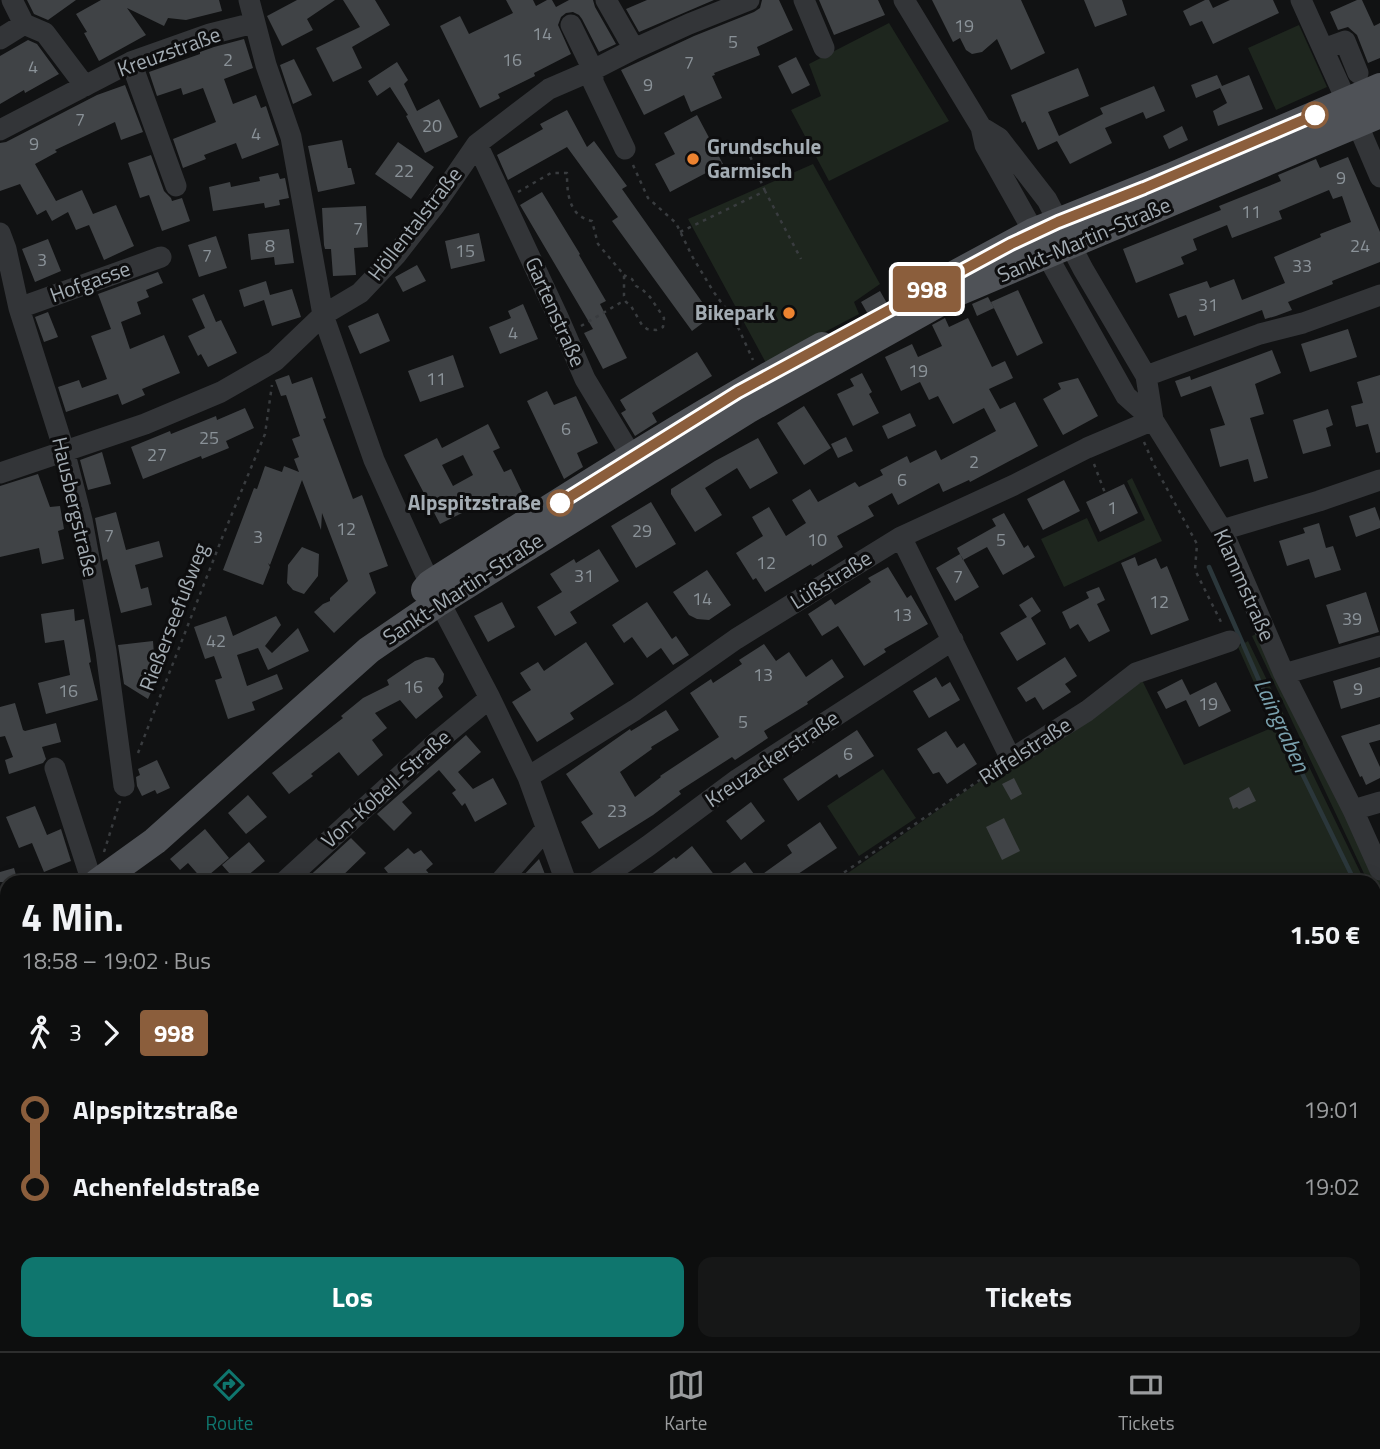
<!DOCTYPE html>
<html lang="de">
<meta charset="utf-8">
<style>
:root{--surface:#0d0e0e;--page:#161717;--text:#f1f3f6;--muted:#9a9c9e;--line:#2d2e2e;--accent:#0f766e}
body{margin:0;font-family:"Titillium Web",sans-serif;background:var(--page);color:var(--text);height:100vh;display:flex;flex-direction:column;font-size:26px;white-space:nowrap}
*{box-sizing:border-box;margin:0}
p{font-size:23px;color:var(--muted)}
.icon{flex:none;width:38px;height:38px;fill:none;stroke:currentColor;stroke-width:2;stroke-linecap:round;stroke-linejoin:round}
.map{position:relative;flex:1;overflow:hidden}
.details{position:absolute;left:0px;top:875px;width:1381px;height:476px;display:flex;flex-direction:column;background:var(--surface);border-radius:21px 21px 0 0;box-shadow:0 4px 18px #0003,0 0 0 2px var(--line)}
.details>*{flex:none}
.badge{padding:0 14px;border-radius:5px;font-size:24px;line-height:46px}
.map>.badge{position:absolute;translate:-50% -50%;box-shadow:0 0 0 4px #fff}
.legs{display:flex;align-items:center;gap:10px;height:77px;padding:0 21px;font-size:23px}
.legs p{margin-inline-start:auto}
.headline{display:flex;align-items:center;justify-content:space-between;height:119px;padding:0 21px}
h1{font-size:38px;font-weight:700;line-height:52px}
.cta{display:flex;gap:14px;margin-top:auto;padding:14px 21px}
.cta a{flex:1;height:80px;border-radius:14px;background:var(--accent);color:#fff;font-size:28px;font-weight:700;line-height:80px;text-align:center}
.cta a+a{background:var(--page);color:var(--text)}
ul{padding:0 21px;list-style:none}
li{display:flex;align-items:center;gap:24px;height:77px;font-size:26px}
li i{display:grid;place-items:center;width:10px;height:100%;margin:0 9px;background:currentColor}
li i::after{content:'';width:18px;height:18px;margin:-9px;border:5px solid;border-radius:50%;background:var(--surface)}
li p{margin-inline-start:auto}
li:first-child i{background:linear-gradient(#0000 50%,currentColor 0)}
li:last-child i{background:linear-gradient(currentColor 50%,#0000 0)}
.menu{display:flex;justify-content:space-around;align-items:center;height:98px;border-top:2px solid var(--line);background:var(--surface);font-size:19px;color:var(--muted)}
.menu a{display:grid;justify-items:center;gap:4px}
.menu .active{color:var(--accent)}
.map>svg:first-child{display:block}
.green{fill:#1e261e}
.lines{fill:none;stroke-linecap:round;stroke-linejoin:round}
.stream{stroke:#2b373b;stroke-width:4.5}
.building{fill:#404346;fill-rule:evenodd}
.path{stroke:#393c3f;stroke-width:2.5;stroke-dasharray:3.5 5;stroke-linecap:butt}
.minor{stroke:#333538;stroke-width:21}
.major{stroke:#4f5257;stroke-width:28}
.line-1-casing{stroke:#fff;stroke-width:16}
.line-1{stroke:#8b5e3c;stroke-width:10}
.stop-1-dot{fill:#fff;stroke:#8b5e3c;stroke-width:3.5}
.poi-dot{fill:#ed8330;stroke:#0d0d0e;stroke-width:2.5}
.labels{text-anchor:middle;stroke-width:6;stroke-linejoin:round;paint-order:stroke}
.number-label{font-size:18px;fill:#8a9298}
.street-label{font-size:21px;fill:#a3acb3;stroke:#0d0d0e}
.poi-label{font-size:21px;font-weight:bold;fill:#a3acb3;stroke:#0d0d0e;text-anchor:start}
.stop-label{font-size:21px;font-weight:bold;fill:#a3acb3;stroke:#0d0d0e;text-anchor:end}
.water-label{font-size:23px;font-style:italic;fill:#7aa1ae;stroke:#0d0d0e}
</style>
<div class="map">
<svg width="1380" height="1351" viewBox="0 0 1380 1351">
<rect width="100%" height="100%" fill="#111213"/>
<path class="green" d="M889,23L949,121L829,181L791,110L821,96L809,64Z
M1299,25L1327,87L1276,110L1248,48Z
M813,164L880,284L854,302L859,314L766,363L688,219Z
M1132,478L1162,541L1064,587L1041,539L1087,518L1098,542L1145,520L1127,481Z
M1260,632L1380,881V908L1374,895V882H1368L1252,636Z
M1248,641L1365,882H835L964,792L1140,676L1184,765L1274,727L1238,647Z
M883,769L916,818L859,856L827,806Z
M1374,899L1380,912V1351H1009L1005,1344H1374Z
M551,1344H619L623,1351H557Z"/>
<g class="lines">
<path class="stream" d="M1209,567L1280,728L1355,882
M1374,920L1380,933"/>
</g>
<path class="building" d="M27,0H76L48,20L34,14Z
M101,0H219L222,11L186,20L168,18L164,26L127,8L146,35L99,61L84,33L87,32L76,14Z
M297,0H335L307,19L313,30L282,46L267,16Z
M343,0H375L390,25L352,47L362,68L333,82L316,48L360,27Z
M506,0H533L536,6L547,0H552L556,7L569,0H593L595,7L616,44L599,52L582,19L579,15L573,12L566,13L561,17L558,25L571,54L534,73L535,76L498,94L500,98L480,108L440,26L460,16L469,34L513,13Z
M647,0H714L639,32L626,9Z
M762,0H779L793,30L757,47L760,55L714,73L715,75L712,76L722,98L691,112L684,95L644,115L621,70L694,36L754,12L760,8Z
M819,0H878L885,15L834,35Z
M932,0H1021L1045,53L1011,70L997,39L982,52L972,54L966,50L960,38L953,42Z
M1084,0H1122L1127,15L1095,27Z
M1205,0H1209L1213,8L1230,0H1273L1279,13L1213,44L1202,21L1190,26L1183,11Z
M1357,0H1362L1374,26L1380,23V58L1368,63L1357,35L1348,27L1338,30L1330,12Z
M244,39L253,68L224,79L233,104L256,95L261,108L266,106L279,145L242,159L236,143L204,155L206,159L183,168L173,139L216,122L203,88L183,95L181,88L157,96L149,72L200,54V52L214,47Z
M28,40L37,44L59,74L25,93L24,90L0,104V56Z
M796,57L810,85L792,94L778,66Z
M294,59L312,95L293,104L280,65Z
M397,62L408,80L404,84L417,111L439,99L458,137L425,153L406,116L408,115L390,87L377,96L368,81Z
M1078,68L1089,96L1048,112L1059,136L1103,114L1100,108L1154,86L1165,111L1146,119L1143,112L1105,128L1112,143L1070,164L1057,141L1038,150L1025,121L1022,123L1011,95Z
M1217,75L1222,86L1249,75L1263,109L1218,126L1213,111L1227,103L1220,88L1196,98L1191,85Z
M125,85L143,132L121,140L115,122L55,150L57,152L35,164L56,201L82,190L93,214L116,205L134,246L104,260L89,225L76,230L68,212L52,221L46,210L37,215L20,184L0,191V143L6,142L97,95Z
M567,110L587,147L594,141L627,186L622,189L712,316L692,331L612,221L618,217L567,147L508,180L497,155L543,129L540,124Z
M697,115L723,164L670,192L655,164L675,154L664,133Z
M1182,126L1188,140L1169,149L1163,136Z
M342,140L348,168H351L355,184L318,192L308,146Z
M398,142L434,167L411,199L375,174Z
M151,155L164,191L171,198L172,201L182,198L190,221L162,231L149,195L140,198L128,163Z
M1348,157L1380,232V262L1332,281L1333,284L1288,302L1292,310L1276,316L1265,319L1262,310L1194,336L1186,315L1178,318L1169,294L1207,281L1210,288L1234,279L1242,300L1285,283L1274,257L1321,237L1320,234L1351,222L1342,196L1333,199L1329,190L1279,211L1282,219L1232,238L1227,225L1193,239L1197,250L1181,257L1184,264L1136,283L1123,249L1221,210L1219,206L1281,181L1278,175L1316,159L1320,168Z
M278,173L280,179L285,178L289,198L279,200L280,205L265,208L264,203L213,211L209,187L230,182L231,187L260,181L259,177Z
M542,192L580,254L579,255L606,301L600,304L627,358L603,369L584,333L593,329L520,205Z
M366,206L368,247L354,248L356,275L333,276L331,249H325L324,245L322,208Z
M289,229L294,263L275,265L274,257L251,260L248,234Z
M479,233L485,261L451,269L445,241Z
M216,236L227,268L199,277L188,245Z
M48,239L61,271L35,282L22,249Z
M417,265L426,281L403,292L395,277Z
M158,272L163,283L146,290L149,297L137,302L141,314L121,322L130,349L164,335L180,373L142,389L145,395L122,405L118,394L66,412L58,387L79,380L82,388L107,379L91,336L111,329L98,294Z
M266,281L270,295L292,289L301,317L272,326L264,300L244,307L239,290Z
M1018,290L1043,343L1017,356L991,302Z
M880,291L888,305L869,316L861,302Z
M204,294L216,322L221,320L237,353L208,367L201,354L198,356L188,336L205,328L192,299Z
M988,297L994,308L977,316L972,304Z
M523,304L538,339L500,354L489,327L511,318L508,311Z
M48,312L58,337L44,342L35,317Z
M378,313L390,341L360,354L348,326Z
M945,318L949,327L968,318L992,367L1005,361L1013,378L989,389L1000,409L1015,402L1038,446L970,482L969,480L943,492L939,483L898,505L892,493L868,506L874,516L837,536L843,547L812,566L811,564L765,592L756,578L753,580L736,553L763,536L752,517L769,507L786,536L806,523L792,500L810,489L818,502L855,482L859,487L883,475L880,470L907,456L910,463L936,450L941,460L996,431L984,408L953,424L938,396L929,400L920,382L901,391L885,357L912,344L918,357L942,346L932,325Z
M1348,329L1357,357L1310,372L1301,344Z
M1272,350L1281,373L1255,384L1264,414L1250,418L1268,478L1254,482L1248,459L1220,467L1210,429L1225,425L1211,386L1181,397L1175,381L1190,376L1191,380Z
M697,352L712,376L652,413L657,422L635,436L621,413L626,410L620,400Z
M453,355L464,387L420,402L408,371Z
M862,373L872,392L869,394L879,413L853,426L837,394L854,386L850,379Z
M289,375L292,384L312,377L326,418L323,419L353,499L362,495L388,566L369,573L376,593L334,633L314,612L323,604L330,601V598L348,581L322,513L321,530L302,480L270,565L268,563L270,567L263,585L223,570L254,488L257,489L265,466L282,472L284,466L299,472L294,459L299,457L292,439L300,436L286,395L281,396L275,380Z
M1380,375V452L1376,453L1368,424L1356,427L1351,406L1363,403L1357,382Z
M1078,378L1098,416L1063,435L1043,399L1061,389L1058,383Z
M547,391L554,405L576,396L598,443L577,453L583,467L564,479L527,401Z
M804,406L831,448L804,465L777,423Z
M245,408L254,428L226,441L229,448L202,459L201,456L143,479L131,447L170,431L171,434L216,416L217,420Z
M1328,409L1333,425L1326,428L1331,446L1303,454L1293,420Z
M910,413L916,426L888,439L882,426Z
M488,424L500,448L493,451L504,472L511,469L523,494L491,510L486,501L440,524L404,455L437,438L442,448ZM463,455L473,475L453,486L442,465Z
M846,437L853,451L838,458L831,444Z
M758,438L778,473L750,489L737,468L705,488L722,515L695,532L671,494V489L715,461Z
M102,452L111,484L88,490L80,460Z
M38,474L50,507L60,506L64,529L58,531L64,559L42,564L39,548L0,557V486Z
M1064,480L1080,511L1043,530L1027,499Z
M1124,484L1138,513L1100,532L1086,502Z
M651,502L676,544L636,568L611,526Z
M1375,507L1380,521V528L1356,537L1349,516Z
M116,512L126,550L159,541L163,557L135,565L141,589L148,587L152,605L121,613L107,559L103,561L95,518Z
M1004,513L1024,548L1028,545L1035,557L1003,575L987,547L963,560L957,548L996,526L992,519Z
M1319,523L1326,548L1333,546L1341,570L1315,578L1309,559L1287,566L1279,541L1305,533L1303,528Z
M302,547L319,554L318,576L304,594L293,590L287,583L288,565Z
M599,549L619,581L570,612L577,623L555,636L537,607L562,592L550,574L574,559L576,563Z
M960,554L979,587L955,601L936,568Z
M1135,557L1138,566L1156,558L1161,569L1167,566L1189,620L1151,635L1121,563Z
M888,567L907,598L911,595L928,624L884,649L886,652L864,666L838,626L822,636L808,614L831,599L835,605L871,582L868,578Z
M707,570L731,605L709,620L697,619L689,615L673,592Z
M1099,587L1105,600L1097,604L1110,631L1089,642L1078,624L1070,629L1062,612L1089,598L1086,592Z
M1366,592L1379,632L1339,644L1326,605Z
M1032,597L1041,611L1031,618L1046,644L1017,661L1000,633L1027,617L1019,605Z
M502,602L515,627L488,642L474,616Z
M647,602L672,639L676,636L689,655L673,665L661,648L647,658L632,637L624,643L612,625Z
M74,609L75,621L84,619L91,662L89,663L98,700L46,714L38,683L70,675L64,640L45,643L41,614Z
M226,616L233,636L276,616L281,625L265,646L272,653L298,628L309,651L268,670L258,648L237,655L247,686L277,674L283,689L252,702L255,710L228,719L215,680L222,678L214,656L205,659L194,627Z
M153,641L156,681L148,699L124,684L118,645Z
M586,642L614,684L570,713L574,719L537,742L512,702L531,690L520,673L538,662L544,671Z
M764,644L776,661L789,652L806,677L832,659L844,677L807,702L808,704L764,731L768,738L735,760L732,757L679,791L681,794L653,815L599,849L581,822L593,814L566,774L630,729L631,731L666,710L679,730L651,747L652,749L620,772L635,797L661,777L660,776L719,737L690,693L711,679L713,683L742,664L739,660Z
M426,657L434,658L444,674L443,682L438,688L443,697L416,719L400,700L375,713L387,728L372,740L383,755L358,776L339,752L311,774L313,776L289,794L272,773L343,718L341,716L363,698L389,685L387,680L415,661Z
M1065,657L1077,676L1065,684L1071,692L1043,710L1035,697L1026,702L1017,688Z
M1380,667V697L1341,709L1333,681Z
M936,677L942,687L950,682L960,700L929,718L913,691Z
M1182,679L1190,695L1216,682L1231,711L1199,727L1186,700L1166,709L1157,692Z
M15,703L23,730L25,731L56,723L61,742L42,747L46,759L43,763L9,774L5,760L13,757L5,736L0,737V707Z
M1380,724V740L1369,743L1380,767V778L1366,785L1362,776L1360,777L1341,736Z
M857,730L874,756L839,778L837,774L798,801L783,779Z
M946,731L957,748L964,743L977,764L947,784L939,772L933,774L917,749Z
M466,735L481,752L458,772L473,789L493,778L507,804L475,822L465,803L462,806L452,793L456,790L439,770L402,802L412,813L394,831L377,814Z
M157,760L170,788L157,794L155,790L142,796L137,786L136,777L140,775L138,769Z
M1014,778L1022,794L1011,800L1002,784Z
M1249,787L1256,801L1239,809L1237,807L1233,809L1229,798Z
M248,795L267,817L246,834L228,813Z
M751,802L765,821L741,840L726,821Z
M35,806L47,835L61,829L71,861L44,872L32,843L19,848L6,817Z
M1004,818L1020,851L1002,860L986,827Z
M820,822L837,848L795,876L799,882H641L674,857L676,859L692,846L719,881L745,862L757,878L792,853L787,845Z
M205,829L229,858L203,880L188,863L180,870L170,859Z
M351,838L366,853L336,882H303Z
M249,842L265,861L240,882H237L222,865Z
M408,848L414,854L421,850L433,864L426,870L436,882H395L384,868Z
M539,859L548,882H521L520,879Z
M14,868L18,882H0V872Z"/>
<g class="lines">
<path class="path" d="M633,165L648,198L676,223L692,256L713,291L723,305L732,314L753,360
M765,191L750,156L772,146
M518,192L551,173H567C567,192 568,216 592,221L598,244L624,275V296L626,302L631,306L642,325L647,329L656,330L663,327L664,318L650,297L642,289L636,286L632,279L624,275
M680,232L765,191L801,259
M581,326L620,303L626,302
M1144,442L1154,465L1197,544L1195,570L1223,626
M1094,464L1105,493
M138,753L222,538L265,434L272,385
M104,852L120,801
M830,882L996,769
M1374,897L1380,910
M0,1123L7,1105
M1123,1344L1126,1351"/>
<path class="minor" d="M12,0L24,24L45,33L85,86
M249,0L266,65L291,137L323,315L374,460L430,584L490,698L528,777L566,882
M606,0L634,49
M804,0L824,48
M904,0L981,127L985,145L1126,396L1153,420L1222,530L1284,674L1353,810L1380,870
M1301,0L1347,102
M571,25L593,70V82L625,149
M0,39L24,24
M1323,49L1345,41L1358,73
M131,62L176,186
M1357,123L1380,177
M981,127L999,138L1047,200L1083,269L1146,376L1153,420
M0,130L131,62L210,34L254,23
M477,144L558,317L585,379L638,467
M0,233L6,249L19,308L64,450L82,520L106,651L124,786
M19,308L161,257
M1146,376L1260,334L1303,323L1380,295
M0,473L145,424L221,392L275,361L323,315L360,293L396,255L435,205L477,144L549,89L593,70L634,49L689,24L749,0
M1222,530L1319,501L1380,480
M901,537L1011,759L1087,711L1136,673L1230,641
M1284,674L1380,646
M55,768L92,882
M528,777L635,710L736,639L901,537L1014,485L1087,448L1153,420
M1353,810L1380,802
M284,882L439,740L490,698
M500,882L546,829
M596,882L648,846L738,779L953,640
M0,1021L7,1034
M194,1344L200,1351
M451,1344L457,1351
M638,1344L642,1351
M818,1344L823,1351
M318,1351L325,1344
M716,1351L729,1344"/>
<path class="major" d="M935,285L1033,232L1170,177L1380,87
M425,590L430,584C559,502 688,419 822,346
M98,882L155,841L369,650L439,602L747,410L960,291L1380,114
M0,957L7,951"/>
</g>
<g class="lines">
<defs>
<path id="line-1" d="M560,503L738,392L1011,244L1058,222L1144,188L1315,115"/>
</defs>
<use href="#line-1" class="line-1-casing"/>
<use href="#line-1" class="line-1"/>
</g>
<g class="stop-1-dot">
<circle cx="1315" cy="115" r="12"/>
<circle cx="560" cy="503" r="12"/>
</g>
<g class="poi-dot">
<circle cx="693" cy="159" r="7"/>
<circle cx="789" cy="313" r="7"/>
</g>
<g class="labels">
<g class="number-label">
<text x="964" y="32">19</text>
<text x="542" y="40">14</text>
<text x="733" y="48">5</text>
<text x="228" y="66">2</text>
<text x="512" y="66">16</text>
<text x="689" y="69">7</text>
<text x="33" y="73">4</text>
<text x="648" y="91">9</text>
<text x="80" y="126">7</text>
<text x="432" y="132">20</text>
<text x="256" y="140">4</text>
<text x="34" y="150">9</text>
<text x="404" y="177">22</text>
<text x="1341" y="184">9</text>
<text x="1251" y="218">11</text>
<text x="358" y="235">7</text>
<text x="270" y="252">8</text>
<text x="1360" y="252">24</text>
<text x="465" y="257">15</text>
<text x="207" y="262">7</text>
<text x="42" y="266">3</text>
<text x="1302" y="272">33</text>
<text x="1208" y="311">31</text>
<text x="513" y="339">4</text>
<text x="918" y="377">19</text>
<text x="436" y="385">11</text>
<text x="566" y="435">6</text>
<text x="209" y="444">25</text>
<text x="157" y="461">27</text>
<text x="974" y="468">2</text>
<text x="902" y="486">6</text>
<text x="1112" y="514">1</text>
<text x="346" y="535">12</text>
<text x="642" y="537">29</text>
<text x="109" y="542">7</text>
<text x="258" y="543">3</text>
<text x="817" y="546">10</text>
<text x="1001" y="546">5</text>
<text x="766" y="569">12</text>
<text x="584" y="582">31</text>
<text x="958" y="583">7</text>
<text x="702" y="605">14</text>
<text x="1159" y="608">12</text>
<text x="902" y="621">13</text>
<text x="1352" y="625">39</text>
<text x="216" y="647">42</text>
<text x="763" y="681">13</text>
<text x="413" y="693">16</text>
<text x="1358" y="695">9</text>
<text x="68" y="697">16</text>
<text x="1208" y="710">19</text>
<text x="743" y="728">5</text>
<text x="848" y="760">6</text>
<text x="617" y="817">23</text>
</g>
<g class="street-label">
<text transform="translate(169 52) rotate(-20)" y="7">Kreuzstraße</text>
<text transform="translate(415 224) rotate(-52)" y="7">Höllentalstraße</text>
<text transform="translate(1084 240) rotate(-23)" y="7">Sankt-Martin-Straße</text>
<text transform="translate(90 282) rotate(-20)" y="7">Hofgasse</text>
<text transform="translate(555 312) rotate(66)" y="7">Gartenstraße</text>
<text transform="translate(75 507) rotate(77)" y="7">Hausbergstraße</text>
<text transform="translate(831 580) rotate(-32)" y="7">Lüßstraße</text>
<text transform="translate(1244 585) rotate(66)" y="7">Klammstraße</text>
<text transform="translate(463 589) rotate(-33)" y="7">Sankt-Martin-Straße</text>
<text transform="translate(174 617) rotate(-69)" y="7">Rießerseefußweg</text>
<text transform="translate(1025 751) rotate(-33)" y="7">Riffelstraße</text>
<text transform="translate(772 759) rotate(-34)" y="7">Kreuzackerstraße</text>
<text transform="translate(386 789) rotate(-42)" y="7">Von-Kobell-Straße</text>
</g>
<g class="poi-label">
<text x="707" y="154">Grundschule<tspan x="707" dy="24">Garmisch</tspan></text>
<text x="775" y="320" text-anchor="end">Bikepark</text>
</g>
<g class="stop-label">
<text x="541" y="510">Alpspitzstraße</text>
</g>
<g class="water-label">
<text transform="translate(1282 725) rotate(65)" y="8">Laingraben</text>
</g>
</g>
</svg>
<b class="badge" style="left:927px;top:289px;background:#8b5e3c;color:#fff">998</b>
<section class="details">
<div class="headline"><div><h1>4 Min.</h1><p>18:58 – 19:02 · Bus</p></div><b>1.50 €</b></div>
<div class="legs"><svg class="icon" aria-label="walk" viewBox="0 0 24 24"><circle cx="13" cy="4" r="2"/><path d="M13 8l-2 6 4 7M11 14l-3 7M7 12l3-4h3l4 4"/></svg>3<svg class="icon" aria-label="forward" viewBox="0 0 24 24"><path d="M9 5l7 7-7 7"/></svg><b class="badge" style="background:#8b5e3c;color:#fff">998</b></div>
<ul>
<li><i style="color:#8b5e3c"></i><b>Alpspitzstraße</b><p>19:01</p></li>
<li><i style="color:#8b5e3c"></i><b>Achenfeldstraße</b><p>19:02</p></li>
</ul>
<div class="cta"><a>Los</a><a>Tickets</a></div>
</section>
</div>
<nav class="menu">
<a class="active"><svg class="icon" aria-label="directions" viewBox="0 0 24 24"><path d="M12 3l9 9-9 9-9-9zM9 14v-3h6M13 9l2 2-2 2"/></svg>Route</a>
<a><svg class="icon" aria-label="map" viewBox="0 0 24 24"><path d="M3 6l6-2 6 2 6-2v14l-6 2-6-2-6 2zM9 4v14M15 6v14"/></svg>Karte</a>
<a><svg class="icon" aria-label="tickets" viewBox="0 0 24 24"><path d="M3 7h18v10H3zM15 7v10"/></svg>Tickets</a>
</nav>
